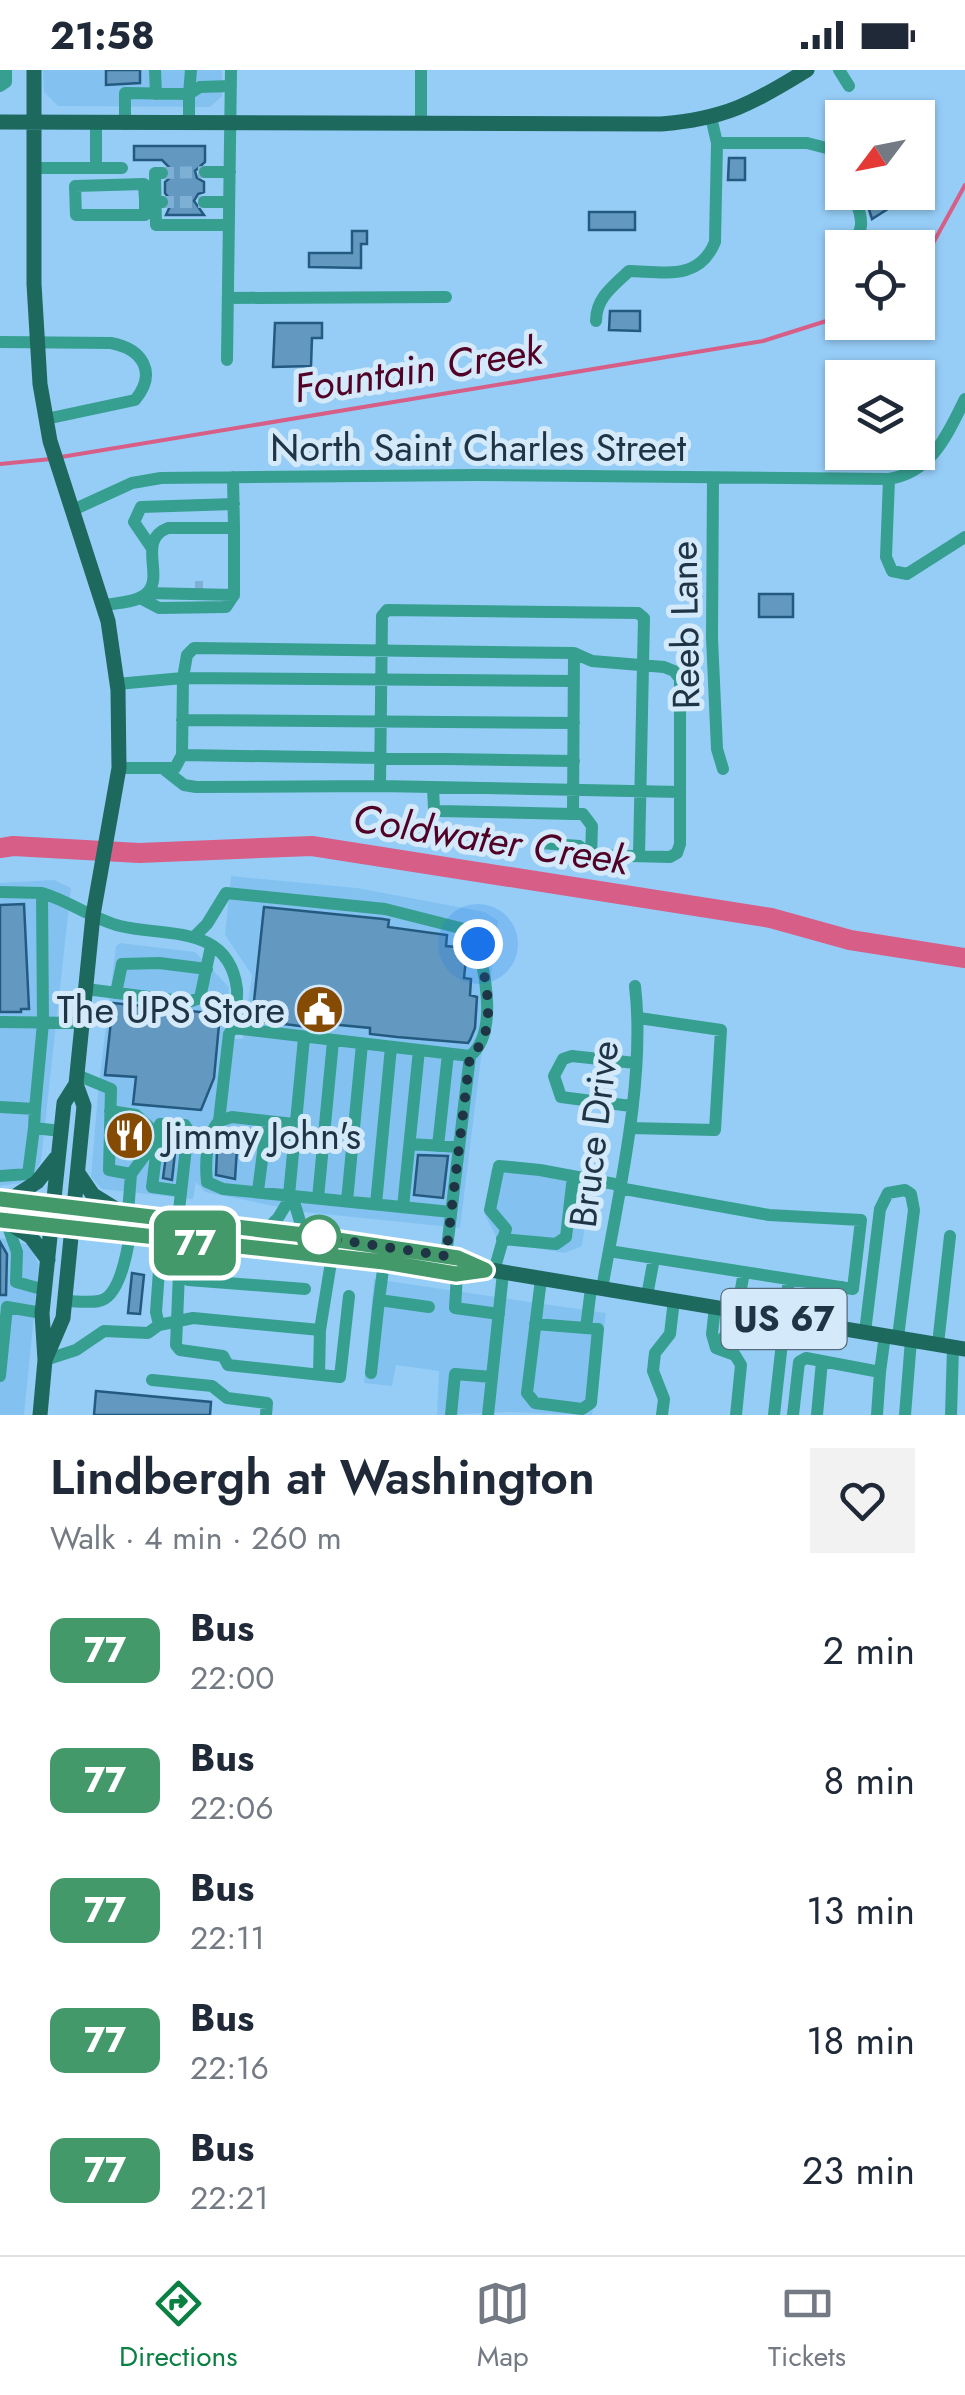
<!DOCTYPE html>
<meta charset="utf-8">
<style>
:root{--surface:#fff;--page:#f2f2f3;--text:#1f2937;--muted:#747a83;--line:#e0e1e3;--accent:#0b8043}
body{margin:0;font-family:Jost,sans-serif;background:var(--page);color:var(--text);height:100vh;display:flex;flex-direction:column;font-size:38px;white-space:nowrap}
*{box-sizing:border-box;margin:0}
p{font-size:32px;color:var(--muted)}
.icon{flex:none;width:55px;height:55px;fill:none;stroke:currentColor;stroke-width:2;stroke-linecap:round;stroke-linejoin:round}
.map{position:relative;height:1345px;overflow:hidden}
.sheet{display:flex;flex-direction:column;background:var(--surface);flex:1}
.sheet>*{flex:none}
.badge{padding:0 20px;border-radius:15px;font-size:35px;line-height:65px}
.needle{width:65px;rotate:238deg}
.buttons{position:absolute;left:825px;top:30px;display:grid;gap:20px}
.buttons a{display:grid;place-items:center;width:110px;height:110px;border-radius:0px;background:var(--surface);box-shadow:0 2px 8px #0004;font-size:50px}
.you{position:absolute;width:50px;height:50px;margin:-25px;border:8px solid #fff;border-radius:50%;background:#1a73e8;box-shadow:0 0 0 15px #1a73e833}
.map>.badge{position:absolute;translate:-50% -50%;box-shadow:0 0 0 5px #fff}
.round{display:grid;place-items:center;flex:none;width:105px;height:105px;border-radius:0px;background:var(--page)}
.headline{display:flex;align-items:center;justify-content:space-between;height:170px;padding:0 50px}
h1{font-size:48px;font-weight:600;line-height:75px}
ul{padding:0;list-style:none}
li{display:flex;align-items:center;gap:30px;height:130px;padding:0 50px}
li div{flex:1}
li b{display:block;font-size:38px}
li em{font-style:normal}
li .badge{min-width:110px;font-weight:700;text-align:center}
.status{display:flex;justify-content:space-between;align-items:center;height:70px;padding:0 50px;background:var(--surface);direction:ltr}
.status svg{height:28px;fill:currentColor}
.menu{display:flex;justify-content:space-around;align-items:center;height:140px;border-top:2px solid var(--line);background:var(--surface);font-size:28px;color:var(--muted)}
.menu a{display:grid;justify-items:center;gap:5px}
.menu .current{color:var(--accent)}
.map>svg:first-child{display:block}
.built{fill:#83c2f0}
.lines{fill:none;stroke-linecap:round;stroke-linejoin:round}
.stream{stroke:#d75e86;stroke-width:4}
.river{stroke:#d75e86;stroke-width:20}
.building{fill:#6399c0;stroke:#245a7f;stroke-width:2.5}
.minor-tunnel{stroke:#7eafd4;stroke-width:12;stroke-dasharray:12 6;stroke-linecap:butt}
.minor{stroke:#369f90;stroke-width:12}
.major{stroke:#1e695e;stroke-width:15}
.line-casing{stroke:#fff;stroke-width:22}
.line{stroke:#44996b;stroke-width:15}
.walk{stroke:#1f3546;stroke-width:10;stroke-dasharray:0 18}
.stop-dot{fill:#fff;stroke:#44996b;stroke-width:5}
.labels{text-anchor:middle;stroke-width:10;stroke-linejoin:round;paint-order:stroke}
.shield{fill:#d4eafb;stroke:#556b7c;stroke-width:2.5}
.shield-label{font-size:35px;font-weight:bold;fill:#1f3546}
.street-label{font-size:38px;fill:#1f3546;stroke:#d4eafb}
.poi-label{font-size:38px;fill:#1f3546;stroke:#d4eafb;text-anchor:end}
.water-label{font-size:40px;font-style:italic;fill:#510125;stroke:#d4eafb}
</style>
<div class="status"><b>21:58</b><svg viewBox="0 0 49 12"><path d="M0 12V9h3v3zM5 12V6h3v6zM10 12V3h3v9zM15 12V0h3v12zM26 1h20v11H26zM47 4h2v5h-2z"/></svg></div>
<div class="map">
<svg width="965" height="1345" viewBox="0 0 965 1345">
<rect width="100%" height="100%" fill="#96cdf7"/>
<path class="built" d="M43,0H222V26L210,37L58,36L44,22Z
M231,806L357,818L485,842L498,851L460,1158L304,1142L205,1122L196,1112L193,1129L102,1119L91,1107L99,1013L116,876L120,873L195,882L229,917L223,983L232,969H243L252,905L225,865Z
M54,810L71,818L41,1091L34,1104L20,1113L0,1116V813Z
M504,1090L592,1103L582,1176L565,1183L499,1172L485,1145L491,1100Z
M0,1168L30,1175L39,1195L24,1345H0Z
M374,1209L606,1243L592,1345L511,1342L437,1345L439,1301L396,1295L392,1316L364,1313Z"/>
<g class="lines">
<path class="stream" d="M918,189L932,175L965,115
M61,387L763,271L842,246
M0,394L51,389"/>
<path class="river" d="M0,778L13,776L139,783L312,776L771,848L850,870L965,888"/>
</g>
<path class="building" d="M106,0H140V13L106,15Z
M134,76H205V92L195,101L197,108L204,112V122L198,124L194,131L204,145H166L172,132L165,123V112L171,107V99L162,90H134Z
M729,88H745V110H728Z
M877,122H891L897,133L872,149L866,130Z
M589,142H635V160H589Z
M352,161H367V174H361V198L309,197V183H352Z
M610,241H640V261L609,260Z
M275,253H322V268H312L311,296L273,297Z
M759,524H793V547H759Z
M24,834L29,939H21V942H0V835Z
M264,837L383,849L389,850L388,857L447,865L446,876L467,878L464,908L471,909L470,925L477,927L475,958L470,970L468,973L397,967L370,964V958L308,952V957L252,950Z
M113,933L220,944L214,1008L201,1040L133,1034L136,1007L105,1005Z
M120,1053L131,1054L139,1063L138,1078L133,1084L120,1067Z
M169,1064L177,1065L172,1110L163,1108Z
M222,1064H238L235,1109L216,1105L217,1081Z
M418,1085L448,1086L443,1128L414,1125Z
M0,1172L7,1184L6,1225H0Z
M132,1203L144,1205L140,1244L128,1243Z
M96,1321L211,1332L210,1345H94Z"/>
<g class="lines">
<path class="minor-tunnel" d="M162,103L205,102
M162,132H204
M195,517H203"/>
<path class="minor" d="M155,0L156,24
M839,0L849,16
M0,16L6,12V0
M189,24L200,17L231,16
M189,24L191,0
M125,54V23L189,24V54
M421,54V0
M717,73H807L842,82
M33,98H122
M96,98V53
M205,102H230
M162,103H155L156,155H229
M145,130L144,114L75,116L76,145H145V130L162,132
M204,132H229
M846,176C869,161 861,146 853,122
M228,228L446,227
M596,251C596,228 613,216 629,201C665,202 699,211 715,172L717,73L711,47
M0,272L111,273C142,279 158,302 135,330L46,349
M227,290L231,0
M713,409L712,568L717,679L723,699
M889,409L886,487L892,501L907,504L965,467
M73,440L132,413L161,408L476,405L889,409C932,402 947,365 965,329
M151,477L134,452L141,437L234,434
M147,523L234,525
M140,528L159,538L226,537L234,525V458
M104,535C115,533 133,533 143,526C169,510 134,471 168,458H234L233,407
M117,614L183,608L182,685L175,698H119
M182,650L574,653
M182,685L574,691
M165,700L184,715L196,717L380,716L680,722
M380,716L382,546L387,540L638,543L644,548L639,786
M433,718L434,739L438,741L573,744L574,583
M573,744H583L592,756L591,785
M541,773L579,776L591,785L670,787L677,783L680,774V609L674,601L664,597L592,591L574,583L194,578L187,585L183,608L574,611
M0,822L42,823
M195,866L207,854L226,823L385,839L472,861C484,892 500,962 470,986
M86,919L188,932L200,928L211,876
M116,923L122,894L159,893L207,899
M0,952L81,953
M233,958L229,964L219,1051C206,1065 205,1094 207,1112L223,1119L451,1142
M77,1005L111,1019L109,1100L131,1104
M631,1036L561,1027L554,1006L563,989L572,986L635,993
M0,1037L35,1039L34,1058
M35,1039L43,953L42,823C69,831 93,849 120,856C166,867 229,854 237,919C238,931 234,946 233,958L470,986L446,1186
M110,1041L136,1045L149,1057L148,1081L131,1104L128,1143
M219,1051L232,1047L294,1054
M630,1058L715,1060L721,960L639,948
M410,1074L459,1077
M438,1076L448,984
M0,1106L28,1104L34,1058L61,1061
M258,1121L267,1051
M289,1125L304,968
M318,1128L333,971
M347,1131L362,974
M376,1134L391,977
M403,1137L419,980
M178,1149L188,1060L185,1055L160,1054L152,1117L181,1121
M6,1151L17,1182L16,1212L45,1220
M266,1160L278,1148L292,1125L304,1165
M502,1169L556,1174L566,1167L573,1106
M609,1181L853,1219L861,1150L769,1145L619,1118
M494,1201L506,1159L490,1140L499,1096L540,1100L620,1115
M179,1203L176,1275L180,1280L223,1286L228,1295L340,1307L349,1226
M457,1204L455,1238L499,1244
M602,1219C618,1126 646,1010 635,916
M647,1226L654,1188
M379,1230L384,1192
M65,1231C75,1231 89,1233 99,1231C119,1228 127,1183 130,1165
M715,1237L712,1264L716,1278
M737,1241L744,1202
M535,1254L598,1259L591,1333L582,1339L535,1333L527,1323L541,1209
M159,1255L156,1242L159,1201L172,1198L188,1210L305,1219
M836,1257L842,1217
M586,1258L591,1218
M865,1262L880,1139L888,1123L905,1120L911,1124L914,1140L898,1267
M938,1274L950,1166
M716,1278L735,1285L741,1295L736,1345
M716,1278L742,1242
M45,1290L76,1280L104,1261L148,1263L159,1255L193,1248L320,1260
M371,1303L379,1230L429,1237
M319,1305L320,1260L332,1186
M0,1306L7,1237L42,1243
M152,1310L212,1316L227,1328L267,1333L266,1345
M451,1345L455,1304L492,1307
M488,1345L503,1203
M662,1345L664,1329L653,1301L655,1283L670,1264L674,1230
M774,1345L789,1209
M793,1345L799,1292L806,1288L880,1302L885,1265
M817,1345L822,1291
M877,1345L880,1302
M905,1345L911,1270
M951,1345L953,1277"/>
<path class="major" d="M34,0V214L40,314L50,371L108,551L118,620L119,698L93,845L76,1014L84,1036L63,1248L45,1290
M0,52L661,54C725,49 754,33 807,0
M78,1103L93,1125L114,1138
M0,1129L304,1165L457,1187L485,1199L965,1279
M9,1130L37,1112L56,1088
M0,1150L384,1192L457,1204L485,1199
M9,1153L31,1167L48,1190
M40,1345L45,1290L42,1243L64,1033L76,1014"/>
</g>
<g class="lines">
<defs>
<path id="line" d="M0,1129L304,1165L458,1188L485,1200L456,1204L384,1192L0,1150"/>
</defs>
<use href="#line" class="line-casing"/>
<use href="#line" class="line"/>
<path class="walk" d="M319,1167L446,1186L470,986C501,962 484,906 478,874"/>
</g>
<defs>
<symbol id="civic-disc" viewBox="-11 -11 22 22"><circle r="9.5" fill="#864b03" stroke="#d4eafb"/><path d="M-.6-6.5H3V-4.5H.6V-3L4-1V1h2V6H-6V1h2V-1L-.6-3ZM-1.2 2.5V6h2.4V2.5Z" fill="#fff"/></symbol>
<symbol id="restaurant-disc" viewBox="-11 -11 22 22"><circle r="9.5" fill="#864b03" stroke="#d4eafb"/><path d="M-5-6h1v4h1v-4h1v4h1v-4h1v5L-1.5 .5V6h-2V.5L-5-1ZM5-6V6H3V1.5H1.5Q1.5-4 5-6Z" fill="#fff"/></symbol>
</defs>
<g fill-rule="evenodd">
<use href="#civic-disc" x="292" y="912" width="55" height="55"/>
<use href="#restaurant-disc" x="102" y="1038" width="55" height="55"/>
</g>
<circle class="stop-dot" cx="319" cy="1167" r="20"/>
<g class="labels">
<rect class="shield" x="721.5" y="1219" width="125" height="60" rx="8"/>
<g class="shield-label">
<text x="784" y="1261">US 67</text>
</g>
<g class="street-label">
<text x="478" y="391">North Saint Charles Street</text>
<text transform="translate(685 555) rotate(-91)" y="13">Reeb Lane</text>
<text transform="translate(594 1064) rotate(-83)" y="13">Bruce Drive</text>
</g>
<g class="poi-label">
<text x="285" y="953">The UPS Store</text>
<text x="164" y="1079" text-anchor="start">Jimmy John's</text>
</g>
<g class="water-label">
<text transform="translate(418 299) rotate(-9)" y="14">Fountain Creek</text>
<text transform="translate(491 769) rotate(9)" y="14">Coldwater Creek</text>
</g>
</g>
</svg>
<div class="buttons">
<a><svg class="needle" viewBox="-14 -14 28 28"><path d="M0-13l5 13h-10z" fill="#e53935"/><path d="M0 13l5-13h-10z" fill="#747a83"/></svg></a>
<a><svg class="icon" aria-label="locate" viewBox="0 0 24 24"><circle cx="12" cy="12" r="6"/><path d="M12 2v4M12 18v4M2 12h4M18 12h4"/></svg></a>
<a><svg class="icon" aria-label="layers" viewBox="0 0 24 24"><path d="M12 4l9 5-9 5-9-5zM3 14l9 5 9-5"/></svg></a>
</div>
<div class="you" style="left:478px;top:874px"></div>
<b class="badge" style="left:195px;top:1173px;background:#44996b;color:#fff">77</b>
</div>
<section class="sheet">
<div class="headline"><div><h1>Lindbergh at Washington</h1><p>Walk · 4 min · 260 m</p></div><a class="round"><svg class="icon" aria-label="heart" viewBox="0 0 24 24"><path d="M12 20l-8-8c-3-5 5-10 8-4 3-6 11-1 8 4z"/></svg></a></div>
<ul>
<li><span class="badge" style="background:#44996b;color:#fff">77</span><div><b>Bus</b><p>22:00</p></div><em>2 min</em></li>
<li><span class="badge" style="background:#44996b;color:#fff">77</span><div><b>Bus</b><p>22:06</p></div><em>8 min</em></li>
<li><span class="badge" style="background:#44996b;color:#fff">77</span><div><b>Bus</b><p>22:11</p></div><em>13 min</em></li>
<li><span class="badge" style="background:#44996b;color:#fff">77</span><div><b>Bus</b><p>22:16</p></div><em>18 min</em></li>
<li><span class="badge" style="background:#44996b;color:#fff">77</span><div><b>Bus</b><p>22:21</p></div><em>23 min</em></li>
</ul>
</section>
<nav class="menu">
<a class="current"><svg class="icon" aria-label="directions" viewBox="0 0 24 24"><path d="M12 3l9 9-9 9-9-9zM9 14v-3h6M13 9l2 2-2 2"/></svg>Directions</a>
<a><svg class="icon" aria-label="map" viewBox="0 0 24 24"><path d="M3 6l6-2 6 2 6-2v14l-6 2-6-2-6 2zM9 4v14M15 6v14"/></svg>Map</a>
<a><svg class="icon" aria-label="tickets" viewBox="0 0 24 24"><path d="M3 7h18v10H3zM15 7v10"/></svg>Tickets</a>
</nav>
